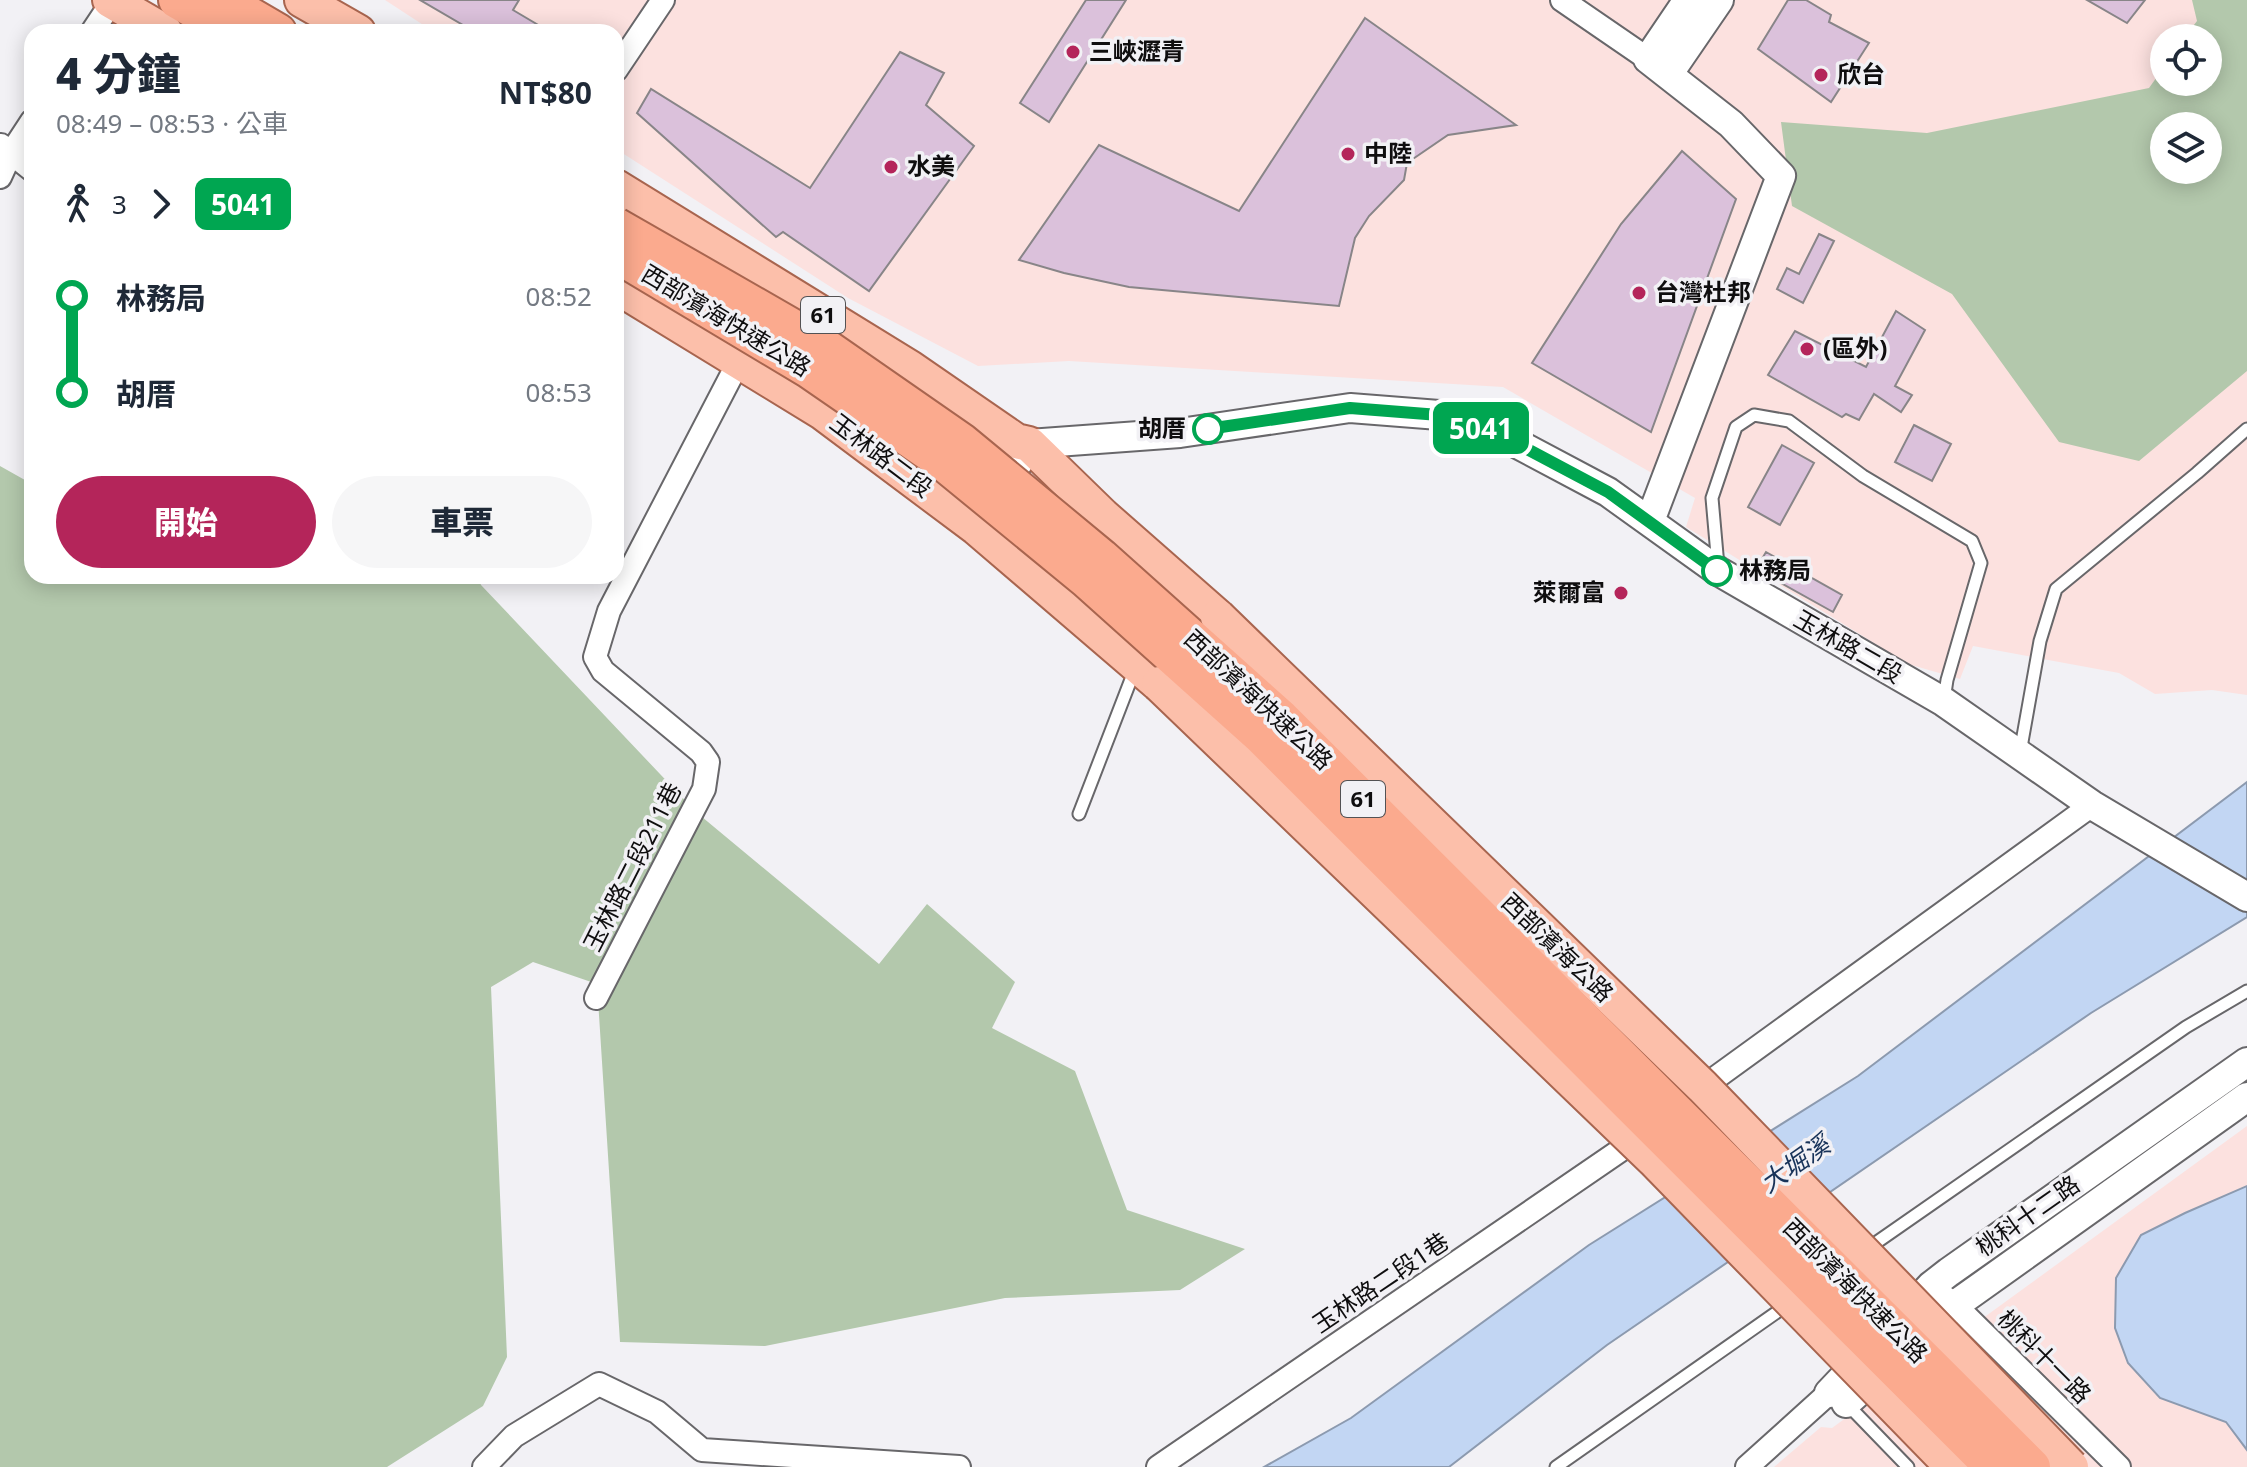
<!DOCTYPE html>
<html lang="zh-TW">
<meta charset="utf-8">
<style>
:root{--surface:#fff;--page:#f6f6f7;--text:#1f2937;--muted:#747a83;--accent:#b4255a}
body{margin:0;font-family:"Noto Sans","Noto Sans TC",sans-serif;background:var(--page);color:var(--text);height:100vh;display:flex;flex-direction:column;font-size:30px;white-space:nowrap}
*{box-sizing:border-box;margin:0}
p{font-size:26px;color:var(--muted)}
.icon{flex:none;width:44px;height:44px;fill:none;stroke:currentColor;stroke-width:2;stroke-linecap:round;stroke-linejoin:round}
.map{position:relative;flex:1;overflow:hidden}
.details{position:absolute;left:24px;top:24px;width:600px;height:560px;display:flex;flex-direction:column;background:var(--surface);border-radius:24px;box-shadow:0 4px 20px #0003}
.details>*{flex:none}
.badge{padding:0 16px;border-radius:12px;font-size:28px;line-height:52px}
.buttons{position:absolute;left:2150px;top:24px;display:grid;gap:16px}
.buttons a{display:grid;place-items:center;width:72px;height:72px;border-radius:50%;background:var(--surface);box-shadow:0 4px 20px #0003;font-size:40px}
.map>.badge{position:absolute;translate:-50% -50%;box-shadow:0 0 0 4px #fff}
.legs{display:flex;align-items:center;gap:12px;height:88px;padding:0 32px;font-size:26px}
.legs p{margin-inline-start:auto}
.summary{display:flex;align-items:center;justify-content:space-between;height:136px;padding:0 32px}
h1{font-size:44px;font-weight:800;line-height:60px}
.button{display:flex;gap:16px;margin-top:auto;padding:16px 32px}
.button a{flex:1;height:92px;border-radius:48px;background:var(--accent);color:#fff;font-size:32px;font-weight:800;line-height:92px;text-align:center}
.button a+a{background:var(--page);color:var(--text)}
ul{padding:0 32px;list-style:none}
li{display:flex;align-items:center;gap:28px;height:96px;font-size:30px}
li i{display:grid;place-items:center;width:12px;height:100%;margin:0 10px;background:currentColor}
li i::after{content:'';width:20px;height:20px;margin:-10px;border:6px solid;border-radius:50%;background:var(--surface)}
li p{margin-inline-start:auto}
li:first-child i{background:linear-gradient(#0000 50%,currentColor 0)}
li:last-child i{background:linear-gradient(currentColor 50%,#0000 0)}
.map>svg:first-child{display:block}
.industrial{fill:#fce1df;fill-rule:evenodd}
.forest{fill:#b3c8ac;fill-rule:evenodd}
.water{fill:#c2d6f3;stroke:#8c9aaf;stroke-width:2}
.building{fill:#dbc1db;stroke:#888588;stroke-width:2}
.lines{fill:none;stroke-linecap:round;stroke-linejoin:round}
.service-casing{stroke:#68676a;stroke-width:15}
.minor-casing{stroke:#68676a;stroke-width:26}
.tertiary-casing{stroke:#68676a;stroke-width:32}
.primary-casing{stroke:#a8654f;stroke-width:38}
.trunk-casing{stroke:#a8654f;stroke-width:40}
.service{stroke:#fff;stroke-width:11}
.minor{stroke:#fff;stroke-width:22}
.tertiary{stroke:#fff;stroke-width:28}
.primary{stroke:#fcbfaa;stroke-width:34}
.trunk{stroke:#fbaa8e;stroke-width:36}
.primary-bridge-casing{stroke:#a8654f;stroke-width:38;stroke-linecap:butt}
.trunk-bridge-casing{stroke:#a8654f;stroke-width:40;stroke-linecap:butt}
.primary-bridge{stroke:#fcbfaa;stroke-width:34}
.trunk-bridge{stroke:#fbaa8e;stroke-width:36}
.line-1-casing{stroke:#fff;stroke-width:18}
.line-1{stroke:#00a651;stroke-width:12}
.poi-dot{fill:#b4255a;stroke:#f2f1f5;stroke-width:3}
.stop-1-dot{fill:#fff;stroke:#00a651;stroke-width:4}
.labels{text-anchor:middle;stroke-width:7;stroke-linejoin:round;paint-order:stroke}
.shield{fill:#f2f1f5;stroke:#535254;stroke-width:2}
.shield-label{font-size:22px;font-weight:bold;fill:#0f0e0f}
.poi-label{font-size:24px;font-weight:bold;fill:#0f0e0f;stroke:#f2f1f5;text-anchor:start}
.street-label{font-size:24px;fill:#0f0e0f;stroke:#f2f1f5}
.stop-label{font-size:24px;font-weight:bold;fill:#0f0e0f;stroke:#f2f1f5;text-anchor:end}
.water-label{font-size:26px;font-style:italic;fill:#183359;stroke:#f2f1f5}
</style>
<div class="map">
<svg width="2247" height="1467" viewBox="0 0 2247 1467">
<rect width="100%" height="100%" fill="#f2f1f5"/>
<path class="industrial" d="M385,0H2247V695L2212,690L2155,694L2119,673L1973,646L1960,679L1908,664L1686,527L1695,498L1503,387L1069,361L978,366L848,298L616,149V32H434ZM2164,38H2208V82H2164ZM2164,126H2208V170H2164Z
M2247,1126V1467H1774L1821,1427L1832,1428Z"/>
<path class="forest" d="M2192,0H2247V371L2139,461L2059,442L1952,294L1792,206L1781,122L1927,133L2149,88L2164,67V82H2208V38H2184L2197,21ZM2164,126H2208V170H2164Z
M0,466L32,484V576H477L481,585L696,812L879,964L927,904L1015,982L992,1028L1075,1071L1127,1210L1245,1249L1180,1290L1005,1298L765,1346L620,1342L597,984L533,962L491,987L507,1357L483,1406L387,1467H0Z"/>
<path class="water" d="M2247,782V917L2091,1013L1607,1345L1449,1467H1264L1351,1418L1589,1245L1858,1076Z
M2247,1186V1450L2226,1422L2160,1398L2128,1363L2115,1328L2116,1278L2141,1235L2185,1213Z"/>
<path class="building" d="M420,0H519L513,10L550,32H475Z
M1086,0H1126L1049,122L1020,103Z
M1788,0H1806L1831,15L1829,22L1869,43L1831,102L1758,49Z
M2087,0H2145L2127,23Z
M1365,18L1516,125L1448,135L1407,163L1404,180L1369,216L1355,238L1339,306L1129,287L1064,273L1019,260L1099,145L1239,211Z
M900,52L944,73L926,105L974,146L869,291L783,232L776,237L637,113L651,89L810,188Z
M1682,151L1736,199L1651,432L1532,363L1621,224Z
M1819,234L1834,241L1803,303L1777,289L1787,268L1799,274Z
M1896,311L1925,330L1895,386L1912,395L1901,412L1874,394L1859,420L1846,414L1842,417L1768,375L1795,331L1866,367Z
M1914,425L1951,444L1932,481L1895,462Z
M1782,445L1814,463L1780,525L1748,507Z
M1766,552L1842,595L1833,612L1756,569Z"/>
<g class="lines">
<defs>
<path id="service" d="M1718,566L1712,498L1736,427L1754,415L1789,421L1863,476L1972,541L1981,563L1947,680L1944,700
M2020,753L2040,641L2056,589L2197,473L2247,429
M1079,814L1135,669
M1867,1249L2186,1027L2247,991
M1847,1404L1908,1467
M1556,1467L1787,1305"/>
<path id="minor" d="M1562,0L1648,59
M92,32L112,2
M616,70L663,0
M1,145L32,170
M0,177L11,153L32,121
M596,998L704,789L708,762L701,752L603,671L595,657L609,611L739,361
M1703,1087L2092,805
M1931,1286L1955,1305L2119,1467
M484,1467L514,1436L599,1384L657,1412L702,1450L959,1467
M1158,1467L1634,1141
M1747,1467L1829,1393"/>
<path id="tertiary" d="M1669,73L1719,0
M998,497L1029,444L1180,433L1350,408L1439,415L1495,432L1608,492L1718,571L1944,702L2092,805L2247,897
M1650,521L1781,176L1731,124L1648,59L1688,0
M1901,1318L1931,1286L1949,1272L2247,1062
M1918,1338L1955,1305L2247,1097
M1829,1393L1869,1351
M1846,1403L1884,1369"/>
<path id="primary" d="M110,0L165,32
M302,0L358,32
M616,187L910,368L1016,441L1029,444L1103,516L1218,617
M616,286L822,412L977,528L1159,684"/>
<path id="trunk" d="M177,0L232,32
M223,0L278,32"/>
</defs>
<use href="#service" class="service-casing"/>
<use href="#minor" class="minor-casing"/>
<use href="#tertiary" class="tertiary-casing"/>
<use href="#primary" class="primary-casing"/>
<use href="#trunk" class="trunk-casing"/>
<use href="#service" class="service"/>
<use href="#minor" class="minor"/>
<use href="#tertiary" class="tertiary"/>
<use href="#primary" class="primary"/>
<use href="#trunk" class="trunk"/>
<defs>
<path id="primary-bridge" d="M1218,617L1703,1087L2071,1467
M1159,684L1654,1160L1953,1467"/>
<path id="trunk-bridge" d="M616,226L818,342L962,442L1101,557L1281,718L2032,1467
M616,254L808,369L943,462L1087,580L1260,735L1993,1467"/>
</defs>
<use href="#primary-bridge" class="primary-bridge-casing"/>
<use href="#trunk-bridge" class="trunk-bridge-casing"/>
<use href="#primary-bridge" class="primary-bridge"/>
<use href="#trunk-bridge" class="trunk-bridge"/>
</g>
<g class="lines">
<defs>
<path id="line-1" d="M1208,429L1350,408L1439,415L1495,432L1608,492L1717,571"/>
</defs>
<use href="#line-1" class="line-1-casing"/>
<use href="#line-1" class="line-1"/>
</g>
<g class="poi-dot">
<circle cx="1073" cy="52" r="8"/>
<circle cx="1821" cy="75" r="8"/>
<circle cx="1348" cy="154" r="8"/>
<circle cx="891" cy="167" r="8"/>
<circle cx="1639" cy="293" r="8"/>
<circle cx="1807" cy="349" r="8"/>
<circle cx="1621" cy="593" r="8"/>
</g>
<g class="stop-1-dot">
<circle cx="1208" cy="429" r="14"/>
<circle cx="1717" cy="571" r="14"/>
</g>
<g class="labels">
<g class="shield">
<rect x="801" y="297" width="44" height="36" rx="6"/>
<rect x="1341" y="781" width="44" height="36" rx="6"/>
</g>
<g class="shield-label">
<text x="823" y="323">61</text>
<text x="1363" y="807">61</text>
</g>
<g class="poi-label">
<text x="1089" y="60">三峽瀝青</text>
<text x="1837" y="83">欣台</text>
<text x="1364" y="162">中陸</text>
<text x="907" y="175">水美</text>
<text x="1655" y="301">台灣杜邦</text>
<text x="1823" y="357">(區外)</text>
<text x="1605" y="601" text-anchor="end">萊爾富</text>
</g>
<g class="street-label">
<text transform="translate(726 321) rotate(31)" y="8">西部濱海快速公路</text>
<text transform="translate(881 456) rotate(37)" y="8">玉林路二段</text>
<text transform="translate(1848 647) rotate(30)" y="8">玉林路二段</text>
<text transform="translate(1258 700) rotate(43)" y="8">西部濱海快速公路</text>
<text transform="translate(633 867) rotate(-63)" y="8">玉林路二段211巷</text>
<text transform="translate(1557 948) rotate(44)" y="8">西部濱海公路</text>
<text transform="translate(2028 1216) rotate(-35)" y="8">桃科十二路</text>
<text transform="translate(1381 1283) rotate(-34)" y="8">玉林路二段1巷</text>
<text transform="translate(1855 1291) rotate(45)" y="8">西部濱海快速公路</text>
<text transform="translate(2044 1357) rotate(45)" y="8">桃科十一路</text>
</g>
<g class="stop-label">
<text x="1186" y="437">胡厝</text>
<text x="1739" y="579" text-anchor="start">林務局</text>
</g>
<g class="water-label">
<text transform="translate(1795 1164) rotate(-35)" y="9">大堀溪</text>
</g>
</g>
</svg>
<div class="buttons">
<a><svg class="icon" aria-label="locate" viewBox="0 0 24 24"><circle cx="12" cy="12" r="6"/><path d="M12 2v4M12 18v4M2 12h4M18 12h4"/></svg></a>
<a><svg class="icon" aria-label="layers" viewBox="0 0 24 24"><path d="M12 4l9 5-9 5-9-5zM3 14l9 5 9-5"/></svg></a>
</div>
<b class="badge" style="left:1481px;top:428px;background:#00a651;color:#fff">5041</b>
<section class="details">
<div class="summary"><div><h1>4 分鐘</h1><p>08:49 – 08:53 · 公車</p></div><b>NT$80</b></div>
<div class="legs"><svg class="icon" aria-label="walk" viewBox="0 0 24 24"><circle cx="13" cy="4" r="2"/><path d="M13 8l-2 6 4 7M11 14l-3 7M7 12l3-4h3l4 4"/></svg>3<svg class="icon" aria-label="forward" viewBox="0 0 24 24"><path d="M9 5l7 7-7 7"/></svg><b class="badge" style="background:#00a651;color:#fff">5041</b></div>
<ul>
<li><i style="color:#00a651"></i><b>林務局</b><p>08:52</p></li>
<li><i style="color:#00a651"></i><b>胡厝</b><p>08:53</p></li>
</ul>
<div class="button"><a>開始</a><a>車票</a></div>
</section>
</div>
